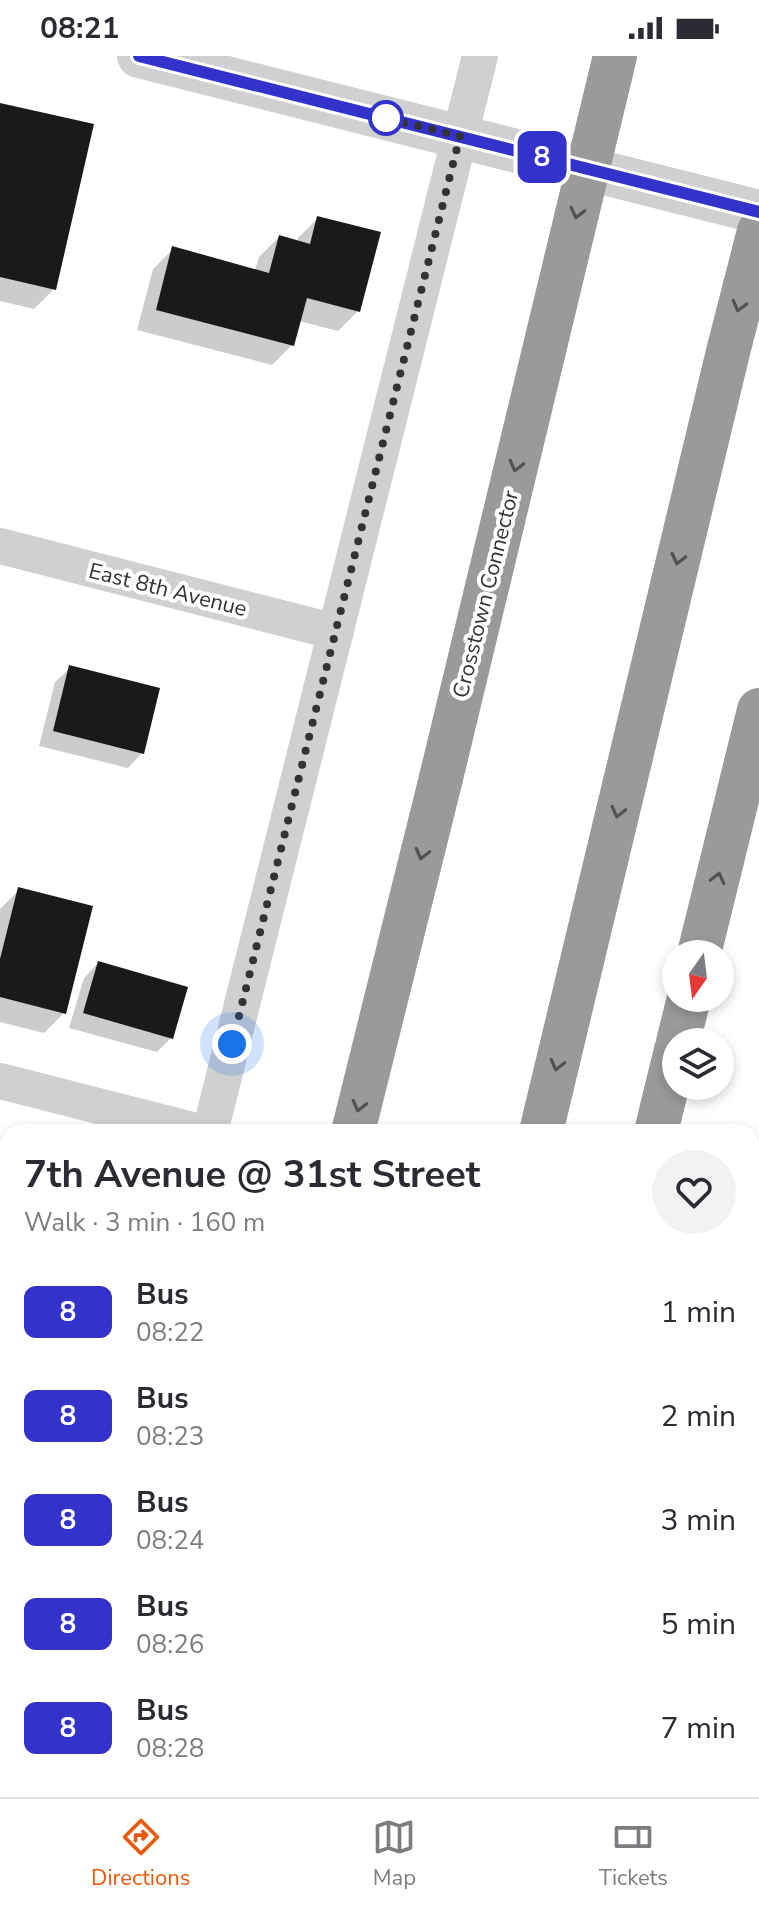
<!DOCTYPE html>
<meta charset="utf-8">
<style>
:root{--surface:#fff;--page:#f2f2f3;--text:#2b2b33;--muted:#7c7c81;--line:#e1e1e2;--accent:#ea580c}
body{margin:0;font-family:"Nunito Sans",sans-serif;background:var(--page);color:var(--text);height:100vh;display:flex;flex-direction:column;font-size:30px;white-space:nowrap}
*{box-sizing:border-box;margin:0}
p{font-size:26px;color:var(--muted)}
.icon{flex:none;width:44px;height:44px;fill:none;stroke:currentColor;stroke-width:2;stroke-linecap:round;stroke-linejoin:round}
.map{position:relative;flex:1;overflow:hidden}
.side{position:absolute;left:0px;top:1068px;width:760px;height:674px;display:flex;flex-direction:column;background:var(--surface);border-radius:24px 24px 0 0;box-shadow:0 4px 12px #0003}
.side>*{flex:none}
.badge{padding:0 16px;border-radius:12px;font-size:28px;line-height:52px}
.needle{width:52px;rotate:194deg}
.controls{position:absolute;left:662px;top:884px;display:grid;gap:16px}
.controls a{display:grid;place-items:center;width:72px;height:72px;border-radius:50%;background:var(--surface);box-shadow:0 4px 12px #0003;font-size:40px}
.you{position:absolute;width:40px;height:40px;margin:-20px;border:6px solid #fff;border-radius:50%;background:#1a73e8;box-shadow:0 0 0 12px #1a73e833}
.map>.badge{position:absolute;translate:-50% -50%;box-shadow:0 0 0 4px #fff}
.round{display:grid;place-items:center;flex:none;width:84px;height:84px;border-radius:42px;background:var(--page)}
.summary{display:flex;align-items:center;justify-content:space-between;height:136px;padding:0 24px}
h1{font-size:38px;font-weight:700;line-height:60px}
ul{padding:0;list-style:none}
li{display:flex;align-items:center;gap:24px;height:104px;padding:0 24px}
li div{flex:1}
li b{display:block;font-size:30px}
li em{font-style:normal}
li .badge{min-width:88px;font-weight:700;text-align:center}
.status{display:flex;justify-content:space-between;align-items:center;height:56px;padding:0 40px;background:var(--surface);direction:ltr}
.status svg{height:22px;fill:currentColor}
.tabs{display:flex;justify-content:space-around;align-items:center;height:112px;border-top:2px solid var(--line);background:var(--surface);font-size:22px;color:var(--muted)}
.tabs a{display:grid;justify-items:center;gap:4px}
.tabs .on{color:var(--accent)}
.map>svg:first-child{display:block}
.shadow{fill:#0003}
.building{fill:#1a1a1a}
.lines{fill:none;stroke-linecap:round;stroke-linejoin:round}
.minor{stroke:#d0d0d0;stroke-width:36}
.tertiary{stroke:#d0d0d0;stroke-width:44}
.motorway{stroke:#9a9a9a;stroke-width:44}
.motorway-bridge{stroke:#9a9a9a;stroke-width:44}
.oneway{stroke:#525252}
.line-casing{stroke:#fff;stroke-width:18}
.line{stroke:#33c;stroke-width:12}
.walk{stroke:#333;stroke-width:8;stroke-dasharray:0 14.4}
.stop-dot{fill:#fff;stroke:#33c;stroke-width:4}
.labels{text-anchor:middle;stroke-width:8;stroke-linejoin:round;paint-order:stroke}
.street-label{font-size:22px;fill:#333;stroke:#fff}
</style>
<div class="status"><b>08:21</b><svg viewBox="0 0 49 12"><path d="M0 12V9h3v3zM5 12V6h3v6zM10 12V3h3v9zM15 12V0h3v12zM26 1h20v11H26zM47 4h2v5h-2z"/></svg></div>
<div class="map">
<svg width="759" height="1741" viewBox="0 0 759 1741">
<rect width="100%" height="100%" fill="#fff"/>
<path class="shadow" d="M0,50L54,233L34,253L0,245Z
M318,162L358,255L338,275L299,265L292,289L272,309L137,274L153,213L173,193L255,215L259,201L279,181L297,186L298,182Z
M70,612L142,697L128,712L39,690L55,626Z
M19,834L64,957L44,977L0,966V853Z
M98,907L171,982L157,996L69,972L84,922Z
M0,1125L8,1127V1258L0,1256Z"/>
<path class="building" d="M0,47L94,68L56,234L0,221Z
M317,160L381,176L360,256L307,242L294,290L156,254L172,190L269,217L279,179L310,188Z
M69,609L160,632L144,698L53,675Z
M18,831L93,850L66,958L0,941V903Z
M98,905L188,931L173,983L83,957Z
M0,1123L8,1125V1234L0,1232Z"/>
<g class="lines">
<path class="minor" d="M0,490L336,576
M0,1025L200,1076
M210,1076L480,0
M0,1541L8,1543
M43,1741L44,1734"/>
<path class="tertiary" d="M139,0L759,156"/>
<path class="motorway" d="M699,898L759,654
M678,986L689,942
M353,1076L441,722
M541,1076L728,296L759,175
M656,1076L676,994
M752,1320L759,1294
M196,1741L197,1734
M378,1741L380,1734
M493,1741L495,1734
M649,1741L651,1734"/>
<path class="motorway-bridge" d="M441,722L615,0"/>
</g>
<defs><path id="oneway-chevron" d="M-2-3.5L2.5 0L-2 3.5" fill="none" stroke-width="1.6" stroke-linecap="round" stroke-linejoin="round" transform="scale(2)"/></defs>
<g class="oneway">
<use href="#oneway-chevron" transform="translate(577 157) rotate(104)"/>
<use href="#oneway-chevron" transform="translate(739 250) rotate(105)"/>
<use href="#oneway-chevron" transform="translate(516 410) rotate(104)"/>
<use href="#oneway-chevron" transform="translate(678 503) rotate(103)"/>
<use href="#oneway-chevron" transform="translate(618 756) rotate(103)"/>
<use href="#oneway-chevron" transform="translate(422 798) rotate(104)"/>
<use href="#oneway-chevron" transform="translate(718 822) rotate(-76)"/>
<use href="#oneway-chevron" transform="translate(557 1009) rotate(104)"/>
<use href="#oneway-chevron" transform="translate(359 1050) rotate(104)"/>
</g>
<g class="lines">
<defs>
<path id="line" d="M139,0L759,156"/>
</defs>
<use href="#line" class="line-casing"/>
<use href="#line" class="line"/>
<path class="walk" d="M232,988L460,80L372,59L386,62"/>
</g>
<circle class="stop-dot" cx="386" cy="62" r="16"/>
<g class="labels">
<g class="street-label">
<text transform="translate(168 533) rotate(14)" y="8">East 8th Avenue</text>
<text transform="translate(485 538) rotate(-76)" y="8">Crosstown Connector</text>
</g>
</g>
</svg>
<div class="controls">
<a><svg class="needle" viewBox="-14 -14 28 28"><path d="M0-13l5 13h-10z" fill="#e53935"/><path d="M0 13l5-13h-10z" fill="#7c7c81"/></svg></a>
<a><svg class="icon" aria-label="layers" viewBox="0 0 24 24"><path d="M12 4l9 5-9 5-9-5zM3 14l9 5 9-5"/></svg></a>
</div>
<div class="you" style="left:232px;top:988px"></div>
<b class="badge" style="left:542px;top:101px;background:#33c;color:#fff">8</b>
<section class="side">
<div class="summary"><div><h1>7th Avenue @ 31st Street</h1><p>Walk · 3 min · 160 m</p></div><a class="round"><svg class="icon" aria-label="heart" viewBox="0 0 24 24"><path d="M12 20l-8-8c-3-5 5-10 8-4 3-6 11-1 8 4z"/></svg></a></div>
<ul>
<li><span class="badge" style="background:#33c;color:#fff">8</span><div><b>Bus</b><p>08:22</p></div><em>1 min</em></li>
<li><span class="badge" style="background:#33c;color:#fff">8</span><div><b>Bus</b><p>08:23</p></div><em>2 min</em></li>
<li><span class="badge" style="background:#33c;color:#fff">8</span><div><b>Bus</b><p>08:24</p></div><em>3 min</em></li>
<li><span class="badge" style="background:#33c;color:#fff">8</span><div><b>Bus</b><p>08:26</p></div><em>5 min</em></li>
<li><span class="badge" style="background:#33c;color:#fff">8</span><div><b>Bus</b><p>08:28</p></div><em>7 min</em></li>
</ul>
</section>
</div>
<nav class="tabs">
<a class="on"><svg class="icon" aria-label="directions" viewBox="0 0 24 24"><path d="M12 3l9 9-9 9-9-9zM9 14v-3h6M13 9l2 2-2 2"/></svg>Directions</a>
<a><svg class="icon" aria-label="map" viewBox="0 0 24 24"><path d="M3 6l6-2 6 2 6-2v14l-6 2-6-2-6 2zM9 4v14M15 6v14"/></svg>Map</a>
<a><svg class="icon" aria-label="tickets" viewBox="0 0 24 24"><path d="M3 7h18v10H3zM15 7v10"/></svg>Tickets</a>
</nav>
